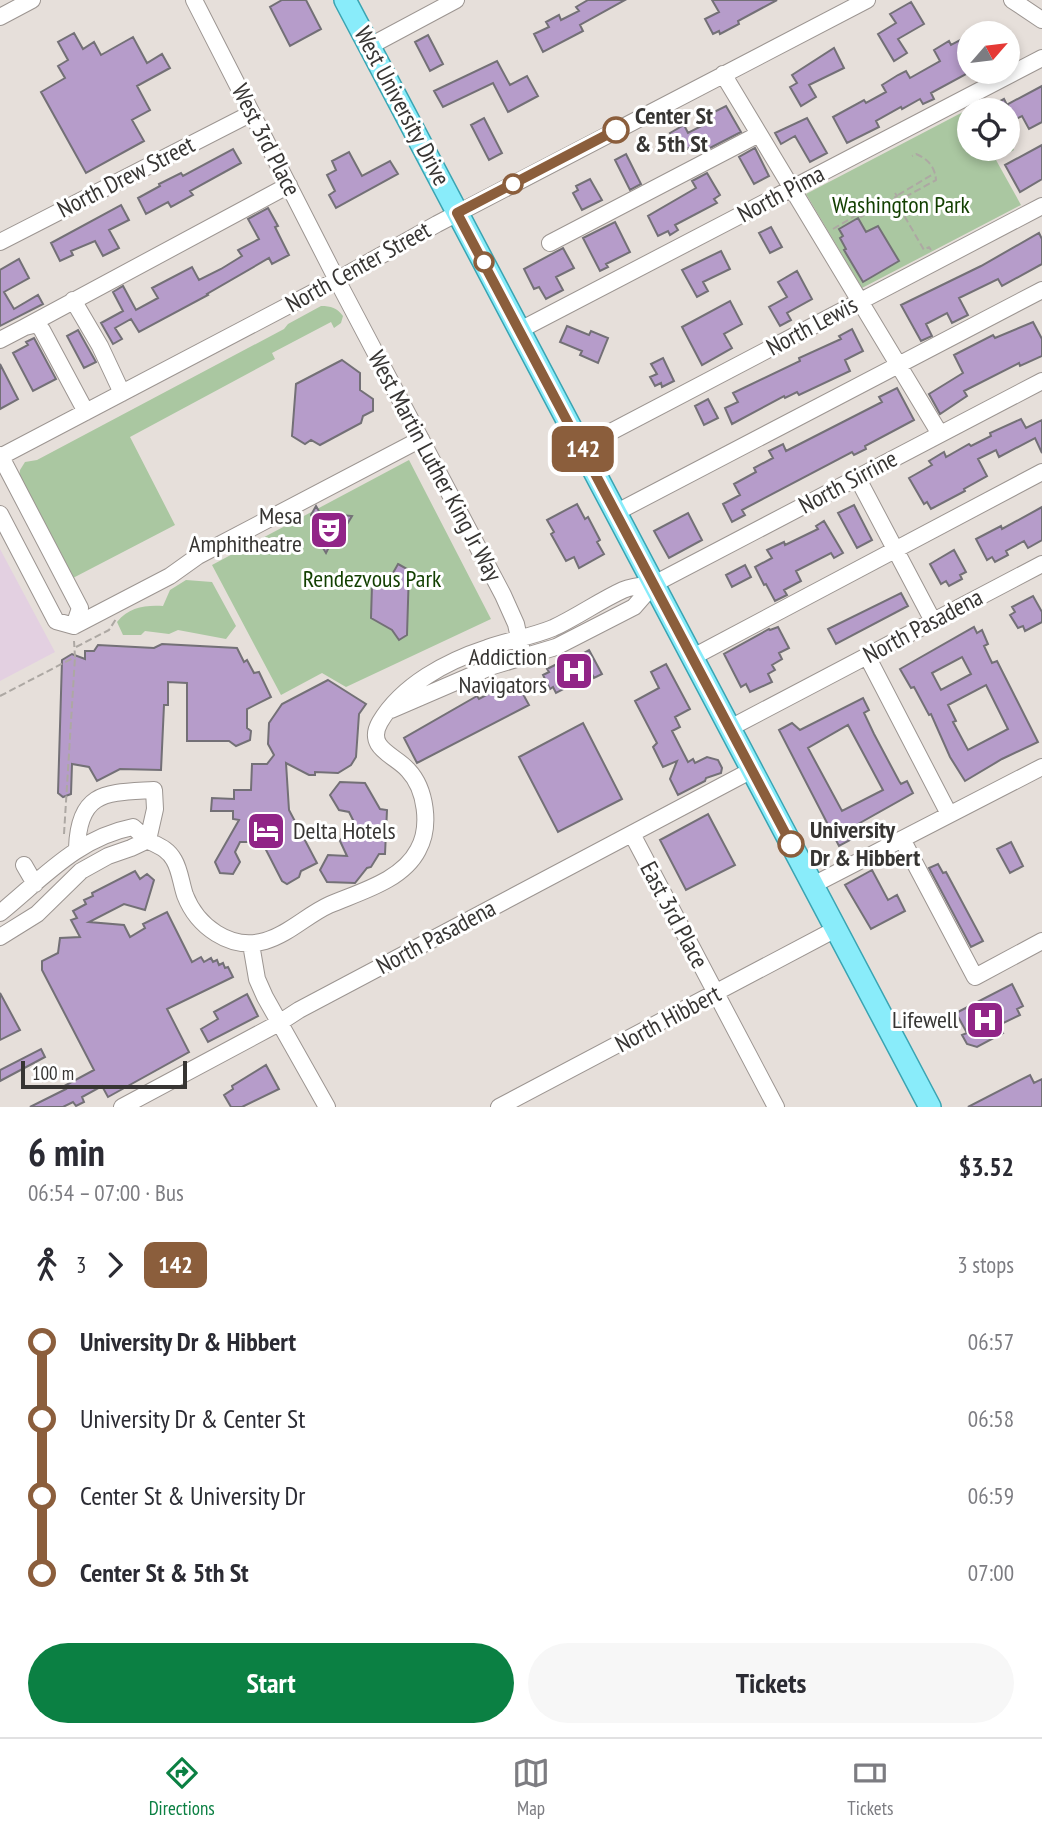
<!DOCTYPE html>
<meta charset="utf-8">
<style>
:root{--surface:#fff;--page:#f7f7f7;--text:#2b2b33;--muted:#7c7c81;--line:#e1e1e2;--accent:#0b8043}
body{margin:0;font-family:"PT Sans Narrow",sans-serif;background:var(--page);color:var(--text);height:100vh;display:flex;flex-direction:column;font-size:26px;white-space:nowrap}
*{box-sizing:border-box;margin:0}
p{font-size:23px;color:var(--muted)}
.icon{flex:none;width:38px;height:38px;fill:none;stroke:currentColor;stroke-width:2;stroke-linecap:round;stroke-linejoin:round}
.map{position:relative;height:1107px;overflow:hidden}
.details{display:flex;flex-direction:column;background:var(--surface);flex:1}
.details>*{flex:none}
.badge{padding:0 14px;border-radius:10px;font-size:24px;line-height:46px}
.needle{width:46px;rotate:62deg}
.controls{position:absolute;left:957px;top:21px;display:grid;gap:14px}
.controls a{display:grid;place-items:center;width:63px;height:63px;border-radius:50%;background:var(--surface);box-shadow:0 4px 10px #0003;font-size:35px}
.scale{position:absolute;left:21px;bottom:18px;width:166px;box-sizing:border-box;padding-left:7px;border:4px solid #373533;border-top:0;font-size:19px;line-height:24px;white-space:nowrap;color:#373533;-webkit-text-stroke:5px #fff;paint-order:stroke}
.map>.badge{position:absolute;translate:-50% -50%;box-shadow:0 0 0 4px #fff}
.legs{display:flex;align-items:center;gap:10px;height:77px;padding:0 28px;font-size:23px}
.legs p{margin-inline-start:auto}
.summary{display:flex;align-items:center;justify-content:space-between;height:119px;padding:0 28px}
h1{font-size:38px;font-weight:700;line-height:52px}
.primary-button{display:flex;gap:14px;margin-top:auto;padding:14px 28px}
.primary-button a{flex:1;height:80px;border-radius:42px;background:var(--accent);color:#fff;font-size:28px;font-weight:700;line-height:80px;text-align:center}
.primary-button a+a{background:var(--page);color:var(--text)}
ul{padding:0 28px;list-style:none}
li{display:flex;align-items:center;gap:24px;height:77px;font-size:26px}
li i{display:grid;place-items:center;width:10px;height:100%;margin:0 9px;background:currentColor}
li i::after{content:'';width:18px;height:18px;margin:-9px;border:5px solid;border-radius:50%;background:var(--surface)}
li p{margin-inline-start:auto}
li:first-child i{background:linear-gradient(#0000 50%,currentColor 0)}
li:last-child i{background:linear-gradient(currentColor 50%,#0000 0)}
.dock{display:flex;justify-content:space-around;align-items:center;height:98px;border-top:2px solid var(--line);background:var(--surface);font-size:19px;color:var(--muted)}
.dock a{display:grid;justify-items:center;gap:4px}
.dock .selected{color:var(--accent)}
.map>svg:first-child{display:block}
.education{fill:#e3d0e1}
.green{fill:#aac7a1}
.building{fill:#b69cca;stroke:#737076;stroke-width:2;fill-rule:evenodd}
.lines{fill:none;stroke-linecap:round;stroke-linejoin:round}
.minor-casing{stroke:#9c9591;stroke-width:18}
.major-casing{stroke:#3aa4b2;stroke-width:24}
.path{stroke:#ada8a3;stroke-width:2;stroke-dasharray:7 3.5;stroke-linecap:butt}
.minor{stroke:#fff;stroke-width:16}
.major{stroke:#89ecfa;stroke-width:21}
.line-1-casing{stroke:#fff;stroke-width:16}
.line-1{stroke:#8b5e3c;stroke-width:10}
.stop-1-dot{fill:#fff;stroke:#8b5e3c;stroke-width:3.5}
.labels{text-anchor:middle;stroke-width:6;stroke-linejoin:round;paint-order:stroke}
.street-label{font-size:24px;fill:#373533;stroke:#fff}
.stop-label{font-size:24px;font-weight:bold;fill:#373533;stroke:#fff;text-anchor:start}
.park-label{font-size:24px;fill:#123f00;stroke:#fff}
.poi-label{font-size:24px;fill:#373533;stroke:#fff;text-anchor:end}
</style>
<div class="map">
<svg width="1042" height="1107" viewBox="0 0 1042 1107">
<rect width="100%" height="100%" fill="#e6dfda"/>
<path class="education" d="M0,549L55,652L0,681Z"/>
<path class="green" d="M986,100L992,110H970V149H1008V138L1014,150L996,160L1021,205L862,288L806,194Z
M321,306C331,306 337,308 343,316L341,323L334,328L331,322L272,353L275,359L130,437L175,525L73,578L19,478L20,470L25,462L37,460L284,329L288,324Z
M409,460L491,619L346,687L322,673L281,695L212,565Z
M186,580L212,582L236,626L226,639L178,630L169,634L145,631L141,635H123L117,622C129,607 145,605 163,606L170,590Z"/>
<path class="building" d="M282,0H306L321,29L290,46L270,7Z
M588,0H625L580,25L583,31L543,52L534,34L549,27L546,22L559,15L561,20L579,11L576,7Z
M712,0H777L738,21L739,24L720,34L719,31L713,34L705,19L719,12Z
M911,2L924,24L898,39L907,53L894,61L878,34L896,23L890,14Z
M74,33L83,49L94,42L101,55L133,37L147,63L162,54L170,68L137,86L150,110L132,120L144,141L86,173L41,92L65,78L58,66L68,60L58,42Z
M428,35L443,64L430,71L415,42Z
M970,35V72L931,93L934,99L923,104L920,99L902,109L901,107L876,121L879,127L847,143L833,117L864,100L866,103L886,92L882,85L898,75L906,71L910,78L940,61L934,50L949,41L951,45Z
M834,48L844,68L809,85L816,97L801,106L790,87L797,83L792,75Z
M497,61L510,85L527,76L538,96L508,112L493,83L443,107L434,91Z
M1042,86V122L1029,129L1022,116L1008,123V110H984L1004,99L1008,107V104Z
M726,106L741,132L708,149L706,144L691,152L688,148L681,152L670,133L684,125L688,133L713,120L710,114Z
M484,118L502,153L489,160L471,125Z
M807,118L827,153L810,162L795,136L781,144L775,133Z
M1042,145V179L1020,192L1005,165Z
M755,148L769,176L754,184L739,157Z
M233,149L241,163L190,191L193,195L171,207L168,202L146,214L138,198L160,186L159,184L181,173L183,176Z
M349,152L362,176L390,161L398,174L336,208L329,195L335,191L327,175L336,170L332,161Z
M626,154L641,184L630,190L615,160Z
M707,173L720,195L714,199L717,203L675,225L678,230L670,235L668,231L658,236L648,216L696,188L692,181Z
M590,179L602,200L582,210L573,193L578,190L576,186Z
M121,205L129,220L109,230L119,248L103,256L95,241L71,251L73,255L60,261L51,243Z
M268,208L278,226L275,227L289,255L272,264L269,258L207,294L208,295L139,332L131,319L115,328L122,339L113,344L101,323L123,311L113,292L123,286L136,310L158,298L152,288L192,267L199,280L221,269L242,256L238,250L259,239L248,219Z
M858,218L866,232L878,226L899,261L863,282L844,250L846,249L840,238L843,236L839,229Z
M615,222L630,252L606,264L608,267L600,271L583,238Z
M771,227L782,247L770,253L759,233Z
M1039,233L1042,239V264L1002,286L998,279L959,298L968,315L952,323L947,313L926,324L932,336L921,341L901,305L981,266Z
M563,248L574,268L556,277L563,290L546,299L539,287L534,289L524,269Z
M721,251L730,269L703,282L708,291L697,297L682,270Z
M19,259L29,278L4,292L14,309L38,295L43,304L0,326V270Z
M797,271L812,299L787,313L791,320L780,326L769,307L787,297L778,282Z
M730,301L742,324L724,334L732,348L702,365L682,327Z
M1033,322L1042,339V356L1020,366L1019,363L964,391L967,396L940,414L929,394L963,373L954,355L993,335L995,338Z
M567,326L589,335L591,331L608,338L598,363L580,355L582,351L560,342Z
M852,329L863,351L845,360L850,371L799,395L797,392L785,398L784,396L732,424L725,408L738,402L733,393L800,361L799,358L841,339L839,336Z
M78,330L96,362L84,368L67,336Z
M34,338L56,379L33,391L13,353L28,345L26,342Z
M663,358L674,381L662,387L661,383L655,386L650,377L657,374L651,364Z
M342,360L360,373V390L373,399V411L363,416L361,423L320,445L311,440L305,444L292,436L296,384Z
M0,364L18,399L0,409Z
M897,388L914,420L865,446L866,449L854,455L852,452L742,510L745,515L732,522L723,504L740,495L734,484L756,472L754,468L773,458L769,451L783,444L786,451L882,402L879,397Z
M708,399L718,418L704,425L695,406Z
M1021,419L1026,428L1042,420V453L1035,438L999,457L996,450L978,459L987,476L964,489L965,491L931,509L927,502L924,504L909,478L932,465L929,461L944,452L946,457L969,444L971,446L991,436L990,433Z
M577,504L585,519L588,517L600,540L597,542L604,554L579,568L574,557L566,561L551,534L554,532L547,520Z
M854,505L872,540L857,548L838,513Z
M316,506L320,513L352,516L335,544L330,545L326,553L320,543L327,531H313L317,525L311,515Z
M1042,507V540L1028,548L1024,541L1006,551L1008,555L995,562L992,557L987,560L976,539L1001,526L1002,529Z
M688,513L702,540L669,558L654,531Z
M824,521L843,553L834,558L831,553L796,571L801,581L784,590L787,595L775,601L766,584L764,585L755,567L772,558L767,550L784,542L785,545L818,529L816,526Z
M954,550L966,572L960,575L962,579L949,586L946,581L941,584L930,564Z
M398,564L409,570L407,635L399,640L392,630L371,618L372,585L393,573Z
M745,565L751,577L732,587L726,575Z
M901,593L908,606L836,644L828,629Z
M1033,596L1042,612V622L1025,631L1023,626L1018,628L1010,615L1015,612L1012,607Z
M778,627L789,648L779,653L782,659L772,665L775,670L768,674L772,682L750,692L746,684L741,687L724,654L769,629L770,630Z
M974,627L977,633L982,630L988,644L984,646L992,663L997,661L1038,742L1002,759L965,781L950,757L931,714L929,715L914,687L911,688L900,669ZM962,657L971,674L941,690L932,673ZM986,685L1008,729L968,750L953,722L956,721L948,705Z
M162,644L237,648L244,662L247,660L254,673L259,672L271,697L247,709V728L251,731L250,740L236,746L229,741H187V683L168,682V705H164L161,770L120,769L97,781L89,767L72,764L71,794L63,797L58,793L62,660L72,654L85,659V651H94L98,645L154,648Z
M589,650L602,674L594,678L592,674L556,693L553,687L550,689L543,675L549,672L547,669L563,661L564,664Z
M666,664L690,709L675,717L680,727L672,731L688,762L693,759L695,763L707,757L718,760L722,768L721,773L706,778L705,781L678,795L670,779L677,761L663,767L653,747L657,743L635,701L659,688L651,672Z
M328,680L366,704L359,714L356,757L351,765L338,773L315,772V775H309L286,763L289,810L317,863L301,871L299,877L287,884L282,881L262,842H240L235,852L240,862L233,874L220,873L215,862L239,820L233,819V811H211L212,798L234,799V790H251L252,764H267L274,755L268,744L269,723L282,704Z
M511,682L513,685L517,683L529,705L417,763L404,738L477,696L479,699Z
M863,698L869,710L864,713L874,734L899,781L901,784L907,781L913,793L851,828L852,839L839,846L779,730L792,723L800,730ZM848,725L883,790L842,811L808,748Z
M583,723L622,799L558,832L519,757Z
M340,782L365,783L380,809L387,810L385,854H379L371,867L367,868L355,883L327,882L320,870L328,855L347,856L340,841L353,820L349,812L339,810L330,795Z
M708,814L735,865L686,890L660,840Z
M1011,842L1023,866L1010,873L997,849Z
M938,864L943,873L946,872L983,941L971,947L929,868Z
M872,870L888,900L897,895L905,911L871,929L845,885Z
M135,871L140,879L147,874L154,880L145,910L124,904L89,922L124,925L130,937L145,928L143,924L167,912L192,962L201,957L204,962L211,958L213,962L217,960L219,965L223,963L225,968L228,967L233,977L167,1009L189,1052L108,1097L102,1086L82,1097L84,1102L76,1106L73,1102L63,1107H30L66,1089L64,1086L94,1070L42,970V961L58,953L60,938L80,937L71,920L77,918L73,911L86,904L84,900L93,896L92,893Z
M1012,984L1023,1006L1017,1009L1020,1015L999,1025L1003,1033L977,1047L967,1044L962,1035L967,1033L956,1013Z
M0,993L20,1030L0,1040Z
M247,994L258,1016L208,1042L201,1029L218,1019L214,1012Z
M41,1049L45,1057L0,1081V1070Z
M266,1065L279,1089L242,1107H231L224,1095L233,1089L232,1086Z
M1030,1075L1034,1083L1042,1079V1107H968Z"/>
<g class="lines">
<defs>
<path id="minor" d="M194,0L337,280L503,595L516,624L523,656
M1012,0L1042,20
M0,17L32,0
M370,46L456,0
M723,74L940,434
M0,242L252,113
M550,243L759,134
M73,300L100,346L122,393
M25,327L289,185
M520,330L1042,58
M0,340L25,327L37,324L42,330L86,412
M582,447L1042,206
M0,455L80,608L74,626
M0,457L337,280L437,224L867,0
M857,477L933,621
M617,512L1042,290
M0,514L56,621L74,626L170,576L198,556L421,439
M867,656L949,814
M693,657L1042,472
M391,710L493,666L556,647L634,607L654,584
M730,728L1042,564
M632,834L776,1107
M902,839L975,977L1042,941
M77,848C79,790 107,793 154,790L155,809L148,840
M24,865L35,884
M813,885L1042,767
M0,913C42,879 77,838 133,827C138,831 143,837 149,841C159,846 168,849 174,860C180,870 181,883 185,895C197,926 230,951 265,941C289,934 307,915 329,905C359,892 402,881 418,850C431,827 426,789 408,770C395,755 365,748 380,722C402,685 447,661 487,648C509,640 531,637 553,628C577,617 599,601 623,590C632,586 644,585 654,584L1042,381
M0,937L37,914L81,871L108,856L131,848L148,840
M251,944L257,979L265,997L327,1107
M122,1107L279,1023L299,1010L752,770
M499,1107L836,929"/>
<path id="major" d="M345,0L930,1107"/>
</defs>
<use href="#minor" class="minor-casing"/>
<use href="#major" class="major-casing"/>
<path class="path" d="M898,195L935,173
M894,198L924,250L929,247L931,250
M896,202L936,180C935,167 928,159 916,154L912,156
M859,214L861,217L897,196L895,193
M833,229L875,204
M76,647L109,630L116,619
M0,696L75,657L74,641
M64,834L75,657"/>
<use href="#minor" class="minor"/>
<use href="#major" class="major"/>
</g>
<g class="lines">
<defs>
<path id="line-1" d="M616,130L457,213L791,844"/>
</defs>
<use href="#line-1" class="line-1-casing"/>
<use href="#line-1" class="line-1"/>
</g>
<defs>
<symbol id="theatre-square" viewBox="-11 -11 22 22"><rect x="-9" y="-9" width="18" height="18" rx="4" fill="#912587" stroke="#fff"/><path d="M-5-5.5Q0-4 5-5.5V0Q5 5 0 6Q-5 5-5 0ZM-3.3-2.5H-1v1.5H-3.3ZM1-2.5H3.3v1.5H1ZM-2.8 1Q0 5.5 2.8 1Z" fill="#fff"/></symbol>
<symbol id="hospital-square" viewBox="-11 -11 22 22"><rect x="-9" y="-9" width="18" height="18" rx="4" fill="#912587" stroke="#fff"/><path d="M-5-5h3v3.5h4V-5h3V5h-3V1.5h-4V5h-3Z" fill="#fff"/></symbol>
<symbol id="hotel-square" viewBox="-11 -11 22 22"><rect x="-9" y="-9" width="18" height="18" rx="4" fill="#912587" stroke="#fff"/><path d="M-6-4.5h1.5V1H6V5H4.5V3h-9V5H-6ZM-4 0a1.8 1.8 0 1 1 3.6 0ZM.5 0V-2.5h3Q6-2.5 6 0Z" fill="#fff"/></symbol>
</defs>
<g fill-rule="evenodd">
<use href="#theatre-square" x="307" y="508" width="44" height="44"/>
<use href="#hospital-square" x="552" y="649" width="44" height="44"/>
<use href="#hotel-square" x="244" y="809" width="44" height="44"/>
<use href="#hospital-square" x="963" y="998" width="44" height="44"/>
</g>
<g class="stop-1-dot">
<circle cx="616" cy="130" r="12"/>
<circle cx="513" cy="184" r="9"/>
<circle cx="484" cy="262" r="9"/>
<circle cx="791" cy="844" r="12"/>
</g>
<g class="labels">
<g class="street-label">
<text transform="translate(402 106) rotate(62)" y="8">West University Drive</text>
<text transform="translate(266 140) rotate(63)" y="8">West 3rd Place</text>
<text transform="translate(126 177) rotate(-27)" y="8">North Drew Street</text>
<text transform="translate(781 194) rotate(-28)" y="8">North Pima</text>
<text transform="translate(358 267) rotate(-29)" y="8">North Center Street</text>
<text transform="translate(812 326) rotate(-28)" y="8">North Lewis</text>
<text transform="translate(435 466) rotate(62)" y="8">West Martin Luther King Jr Way</text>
<text transform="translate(848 482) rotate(-28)" y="8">North Sirrine</text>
<text transform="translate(923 626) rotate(-28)" y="8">North Pasadena</text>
<text transform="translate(674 915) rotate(62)" y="8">East 3rd Place</text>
<text transform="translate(436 937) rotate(-28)" y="8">North Pasadena</text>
<text transform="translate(668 1019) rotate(-28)" y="8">North Hibbert</text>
</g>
<g class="stop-label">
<text x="635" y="124">Center St<tspan x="635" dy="28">&amp; 5th St</tspan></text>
<text x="810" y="838">University<tspan x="810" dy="28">Dr &amp; Hibbert</tspan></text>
</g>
<g class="park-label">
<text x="901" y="213">Washington Park</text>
<text x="372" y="587">Rendezvous Park</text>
</g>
<g class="poi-label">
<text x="302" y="524">Mesa<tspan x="302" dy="28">Amphitheatre</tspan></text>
<text x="547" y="665">Addiction<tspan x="547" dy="28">Navigators</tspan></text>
<text x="293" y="839" text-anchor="start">Delta Hotels</text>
<text x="958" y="1028">Lifewell</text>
</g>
</g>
</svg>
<div class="controls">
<a><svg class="needle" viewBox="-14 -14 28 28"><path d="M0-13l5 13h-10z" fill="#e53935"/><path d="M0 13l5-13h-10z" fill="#7c7c81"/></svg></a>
<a><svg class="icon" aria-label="locate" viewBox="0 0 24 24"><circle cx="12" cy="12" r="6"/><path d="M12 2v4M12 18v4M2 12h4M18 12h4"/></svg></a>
</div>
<div class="scale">100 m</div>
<b class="badge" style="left:583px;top:449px;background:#8b5e3c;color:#fff">142</b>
</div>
<section class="details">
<div class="summary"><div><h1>6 min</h1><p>06:54 – 07:00 · Bus</p></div><b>$3.52</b></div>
<div class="legs"><svg class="icon" aria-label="walk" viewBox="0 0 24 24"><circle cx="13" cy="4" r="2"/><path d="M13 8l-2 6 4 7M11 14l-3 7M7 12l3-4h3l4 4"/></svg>3<svg class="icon" aria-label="forward" viewBox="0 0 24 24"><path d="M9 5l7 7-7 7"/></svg><b class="badge" style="background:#8b5e3c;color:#fff">142</b><p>3 stops</p></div>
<ul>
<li><i style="color:#8b5e3c"></i><b>University Dr &amp; Hibbert</b><p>06:57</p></li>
<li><i style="color:#8b5e3c"></i><span>University Dr &amp; Center St</span><p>06:58</p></li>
<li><i style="color:#8b5e3c"></i><span>Center St &amp; University Dr</span><p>06:59</p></li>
<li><i style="color:#8b5e3c"></i><b>Center St &amp; 5th St</b><p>07:00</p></li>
</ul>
<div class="primary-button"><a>Start</a><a>Tickets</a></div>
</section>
<nav class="dock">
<a class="selected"><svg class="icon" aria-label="directions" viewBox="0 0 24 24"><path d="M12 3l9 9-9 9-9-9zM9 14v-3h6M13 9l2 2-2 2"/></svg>Directions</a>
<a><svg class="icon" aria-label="map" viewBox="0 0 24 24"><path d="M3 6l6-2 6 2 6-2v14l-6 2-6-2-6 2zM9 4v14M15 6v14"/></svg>Map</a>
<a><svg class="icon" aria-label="tickets" viewBox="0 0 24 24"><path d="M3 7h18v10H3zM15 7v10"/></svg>Tickets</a>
</nav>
